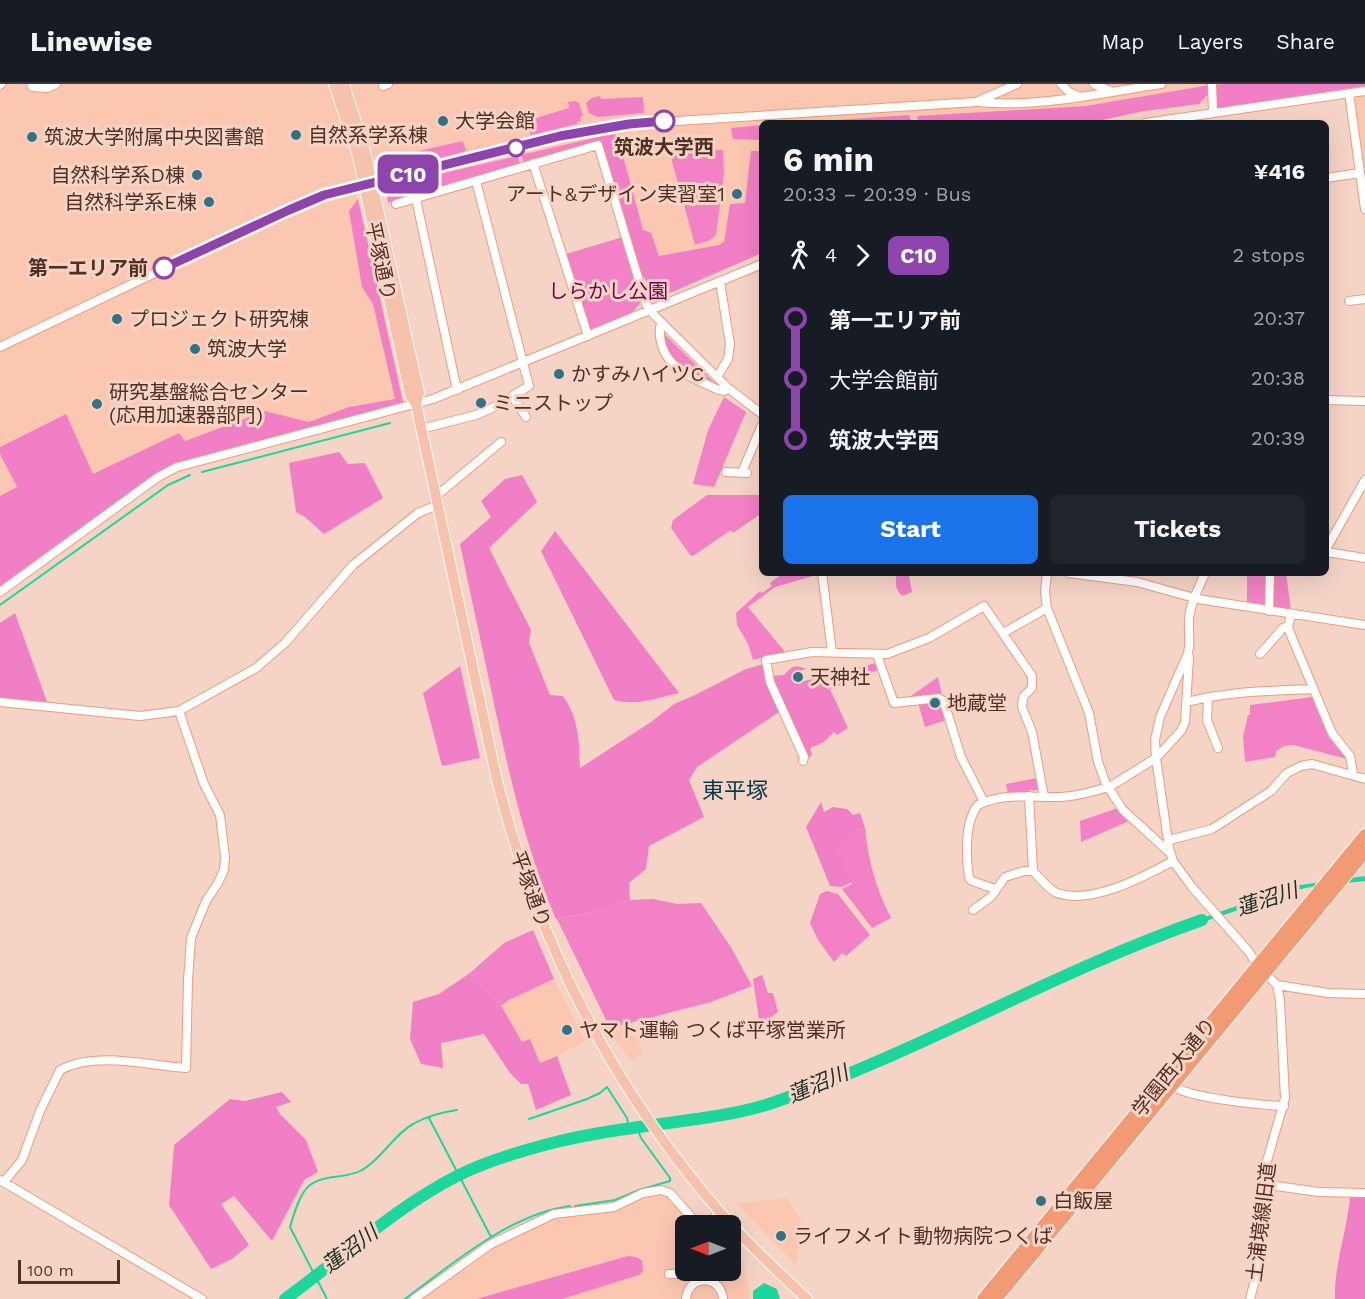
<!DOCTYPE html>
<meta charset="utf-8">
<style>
:root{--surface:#171b24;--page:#20242c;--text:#f1f3f6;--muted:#9ea1a6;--line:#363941;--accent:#1a73e8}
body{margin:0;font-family:"Work Sans","Noto Sans JP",sans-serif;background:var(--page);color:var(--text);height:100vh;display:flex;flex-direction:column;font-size:22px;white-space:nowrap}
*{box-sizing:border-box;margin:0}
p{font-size:20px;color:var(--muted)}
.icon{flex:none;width:33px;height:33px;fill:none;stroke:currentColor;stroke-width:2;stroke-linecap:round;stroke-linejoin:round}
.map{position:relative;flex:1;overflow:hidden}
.side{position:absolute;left:759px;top:36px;width:570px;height:456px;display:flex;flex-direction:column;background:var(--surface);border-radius:9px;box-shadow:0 6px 24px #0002}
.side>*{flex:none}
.badge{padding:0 12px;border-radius:9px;font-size:21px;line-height:39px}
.needle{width:39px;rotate:270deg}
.tools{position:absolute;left:675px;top:1131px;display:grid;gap:12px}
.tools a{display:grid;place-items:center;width:66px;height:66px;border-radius:9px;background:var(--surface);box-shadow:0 6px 24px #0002;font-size:30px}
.scale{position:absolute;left:18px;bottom:15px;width:102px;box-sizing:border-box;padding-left:6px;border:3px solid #503023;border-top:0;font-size:16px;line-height:21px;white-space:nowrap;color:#503023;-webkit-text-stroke:4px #f5d4c6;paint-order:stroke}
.map>.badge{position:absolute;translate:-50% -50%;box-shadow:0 0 0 3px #fff}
.legs{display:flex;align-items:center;gap:9px;height:66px;padding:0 24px;font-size:20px}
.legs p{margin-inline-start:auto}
.head{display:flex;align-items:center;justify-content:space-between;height:102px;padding:0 24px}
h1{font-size:33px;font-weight:700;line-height:45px}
.cta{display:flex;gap:12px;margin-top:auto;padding:12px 24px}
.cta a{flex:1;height:69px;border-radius:9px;background:var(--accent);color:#fff;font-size:24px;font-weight:700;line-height:69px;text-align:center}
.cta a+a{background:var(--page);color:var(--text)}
ul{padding:0 24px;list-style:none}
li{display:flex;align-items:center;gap:21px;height:60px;font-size:22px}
li i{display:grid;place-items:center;width:9px;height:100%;margin:0 8px;background:currentColor}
li i::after{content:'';width:15px;height:15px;margin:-8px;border:4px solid;border-radius:50%;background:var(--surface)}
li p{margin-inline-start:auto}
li:first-child i{background:linear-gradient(#0000 50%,currentColor 0)}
li:last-child i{background:linear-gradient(currentColor 50%,#0000 0)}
header{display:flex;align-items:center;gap:36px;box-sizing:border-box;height:84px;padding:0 30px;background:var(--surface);border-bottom:2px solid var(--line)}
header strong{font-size:28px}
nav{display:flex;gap:33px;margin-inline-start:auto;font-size:21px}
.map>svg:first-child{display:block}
.built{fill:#fcc7b1}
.green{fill:#f281c6}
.forest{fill:#f17fc5}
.water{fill:#1bd79b}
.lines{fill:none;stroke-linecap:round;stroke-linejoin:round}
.stream{stroke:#1bd79b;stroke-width:2}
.river{stroke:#1bd79b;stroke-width:12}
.minor-casing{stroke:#ea9d7c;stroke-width:10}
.major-casing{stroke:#fff;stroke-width:12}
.highway-casing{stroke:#fff;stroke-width:14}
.minor{stroke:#fff;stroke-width:8}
.major{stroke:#f7c2ab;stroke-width:10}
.highway{stroke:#f29a73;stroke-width:12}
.minor-bridge-casing{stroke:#ea9d7c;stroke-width:10;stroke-linecap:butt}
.minor-bridge{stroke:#fff;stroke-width:8}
.line-1-casing{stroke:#fff;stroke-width:14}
.line-1{stroke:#8e44ad;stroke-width:9}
.poi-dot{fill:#327085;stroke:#f5d4c6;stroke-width:2}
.stop-1-dot{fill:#fff;stroke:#8e44ad;stroke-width:3}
.labels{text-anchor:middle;stroke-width:6;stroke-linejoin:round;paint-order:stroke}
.poi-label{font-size:20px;fill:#503023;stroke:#f5d4c6;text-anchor:start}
.stop-label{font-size:20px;font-weight:bold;fill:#503023;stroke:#f5d4c6}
.street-label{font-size:20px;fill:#503023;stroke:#f5d4c6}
.park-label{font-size:20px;fill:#6e0051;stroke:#f5d4c6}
.water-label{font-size:21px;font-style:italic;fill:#162f24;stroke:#f5d4c6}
.quarter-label{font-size:22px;fill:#003949;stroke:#f5d4c6}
</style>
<header>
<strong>Linewise</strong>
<nav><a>Map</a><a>Layers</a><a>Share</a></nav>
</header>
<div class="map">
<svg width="1365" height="1215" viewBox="0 0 1365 1215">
<rect width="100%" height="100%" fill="#f5d4c6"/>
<path class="built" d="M0,0H1365V2L1219,24L1214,19L1144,27L1088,39H762V169L665,211H658L649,204L644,193H641L599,58L357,111L403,318L158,388L0,502Z
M1365,12V101L1353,16L1355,14Z
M554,895L586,958L540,979L530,955L523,959L501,922L509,916Z
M632,937L643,970L630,976L615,956L610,944Z
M666,1110L694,1141L686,1142V1186H730L731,1165L744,1178L750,1215H419L489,1165L555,1132L622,1122L644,1113Z
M788,1114L810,1154L802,1159L797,1167L798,1175L795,1180L736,1119Z"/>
<path class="green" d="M575,17L579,19L583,32L580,33L581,37L577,38V40L531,51L526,37L569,24L568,18Z
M598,53L599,58L524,79L521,71Z
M463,57L466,67L385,89L388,102L518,72L520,80L388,119L380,76Z
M673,64L723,66L724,88L716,151L710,156L695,161L670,70Z
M623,153L641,218L631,230L592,246L588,244L566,170Z
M661,247L721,305L686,290L668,270Z
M724,313L746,328L714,403L693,400L708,346Z
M707,411H762V429L733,449L731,446L693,472L690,471L671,444L673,436Z
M783,489H816V491L775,503L748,523L785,568L753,576L748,560L737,541L736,529L760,507L762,509L772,502L770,499Z
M1247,489H1267V519L1264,522L1247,520Z
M1273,489H1286L1291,526L1276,524L1273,522Z
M938,593L942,612L908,614Z
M1312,613L1329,654L1347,675L1293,661L1284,662L1276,667L1275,673L1245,678L1243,653L1248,631H1250V621Z
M938,616L941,620L946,636L925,643L918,619Z
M1037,694L1040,706H1029L1028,710H1008L1006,700Z
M1118,724L1129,737L1081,758L1080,737Z
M865,744C868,776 876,805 891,834L872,844L842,805L852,800L833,764L855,758L853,747Z
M827,807L838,810L870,851L846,872L842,869L834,878L818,856L810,839L820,810Z
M653,815L677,820L701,819L732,865L752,902L711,918L610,944L557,835L594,828L630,816Z
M533,846L554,895L509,916L501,922L470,889L504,859Z
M762,891L768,909H773L778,928L762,940L759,936L753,895Z"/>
<path class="forest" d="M1224,0H1365V2L1219,24L1216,22L1213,1Z
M1210,1V8L1199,20L1144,27L1088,39H919L917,32L1086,22Z
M599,12L602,15L643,13L644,29L597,33L589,29L586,19L592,14Z
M909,31L912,39H795Z
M762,41V56L733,55L731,44Z
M617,50L643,146L651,149L659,172L719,161L724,158L730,120L745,119L751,67H762V169L665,211C653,211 649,203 644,193H641L599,58L598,53Z
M358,115L403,318L158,388L0,502V412L17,403L0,370V363L66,330L93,390L179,349L185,357L265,327L309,338L349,323L395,315L373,220L362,203L349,127Z
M339,368L348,380L365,379L383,414L324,450L305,433L296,428L289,379Z
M522,391L537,418L489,464L531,546L529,559L550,611L563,612C579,634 579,658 580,684L651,638L674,620L693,612L746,585L764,580L768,602L779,628L697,683L689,696L704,733L649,762L646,785L629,799L630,816L594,828L556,835C526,765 510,694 494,620C483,567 471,513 460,460L491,433L481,417L505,395Z
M555,447L679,609C657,614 637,622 614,616L541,467Z
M897,489H912L909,492L912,508L902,512C895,505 895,499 897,489Z
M15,529L47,618L0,615V539Z
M876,579L878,586L830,605L848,644L837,651L834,648L824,658L810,664L812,671L807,675L772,592L784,591C792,582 795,580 806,585L793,589L796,599Z
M460,582L480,674L442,682L423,609Z
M821,718L824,728L833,723L847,725L853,731L860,729L865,744L853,747L856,758L834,764L852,798L842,803L830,802L806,743Z
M470,889L502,923L522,958L530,955L540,979L557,972L571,1011L536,1026L528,1000H521L510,989L484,950L441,959L443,984L421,980L410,955L413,918L439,910Z
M282,1008L291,1018L276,1023L280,1030L306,1056L318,1088L304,1096L272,1157L234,1112L221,1120L249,1161L232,1175L211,1185L169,1121L174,1061L230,1015L244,1017Z
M1365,1111V1215H1335C1334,1180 1347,1147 1350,1113Z
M628,1172L636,1173L642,1176L643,1187L639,1191L562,1215H476Z"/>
<path class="water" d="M1365,792V797L1310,803L1293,807L1189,843L1188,839L1293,802Z
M764,1199L777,1205L780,1215H753V1207Z"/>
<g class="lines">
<path class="stream" d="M202,388L390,339
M0,521L168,401L190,391
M429,1034L491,1153
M529,1035L587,1015L600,1009L607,1003L627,1034L629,1045
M575,1122L615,1116L639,1106L670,1097V1094L641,1054L637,1044
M327,1215L290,1143C294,1130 298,1115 306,1105C319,1089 345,1096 362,1086C382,1075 393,1051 413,1040C425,1033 443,1028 457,1026
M405,1215C452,1180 510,1130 570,1122"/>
<path class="river" d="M285,1215C342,1174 394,1124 457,1092C486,1077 521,1067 552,1059C600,1047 648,1042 697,1035C723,1031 750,1027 775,1018C921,967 1056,887 1202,836"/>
<defs>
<path id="minor" d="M31,0L32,3L47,4L56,0
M1061,0L1069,8L1080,13
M1094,0L1110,7
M1212,0L1213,29
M0,1L1,0
M383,2L388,0
M1349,9L1365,125
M977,18C1039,24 1100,9 1161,0
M1145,39L1365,7
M533,79L588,252
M1326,94L1360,89
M386,96L560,53L629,40L976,18L1017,0
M416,115L457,306
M396,120L598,61L646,220L655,232L728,304L762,330
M1349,217L1365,215
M663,240L660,243C657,281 690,293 719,306L724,307L728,304
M0,263L289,125L324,111L353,104
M717,293L728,275L730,260L720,198
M513,313L526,333
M1326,316L1365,317
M421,345L476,331L492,324L529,302L476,97
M726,388L747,389
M742,388L762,341
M435,413L501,358
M1326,465L1365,396
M1326,468L1365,474
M822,489L832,568
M1047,489L1045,508L1047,524L1089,629L1098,678L1106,700L1123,726L1170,769
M1069,489L1137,498L1198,515L1365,541
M1205,489C1199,504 1190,519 1189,535C1188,547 1191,557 1188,569L1160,633L1155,656L1156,674L1169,764L1173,777L1192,803L1249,868L1257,881L1277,901L1280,917L1285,1014L1263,1091L1258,1184L1250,1215
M0,508L158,393L177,383L433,315L762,180
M1269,527L1270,489
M1291,530L1288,544L1332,649L1350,672L1353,690
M1003,549L1047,524
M1260,570L1283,544L1288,542
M877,571L894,619L939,614L944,618L961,673L984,718
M1208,613L1207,636L1218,664
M0,618L140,632L179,627L256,584L285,559L353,481L418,429L437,421
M1187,618C1228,607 1271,607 1314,605
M803,677L804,673L770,598L766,576L812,568L887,570L929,554L984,522L1032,592V604L1023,613L1022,623L1032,648L1044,713
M1029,712L1033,787C1040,794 1049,806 1057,809C1092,821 1143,793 1173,777
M1169,756L1212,745L1271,707L1287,689L1301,682L1312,680L1365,695
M995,805L972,797L969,794C966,773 964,738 978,721C1004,708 1033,714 1061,713C1077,712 1096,707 1111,702L1156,674L1181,647L1185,638L1189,573
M973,826L991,813L1005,793L1024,787H1033
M1277,901L1328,909L1365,910
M1173,1002C1189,1014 1261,1021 1284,1022
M0,1096L202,1215
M4,1098L22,1076L40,1027L60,986C95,967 147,981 186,984L188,896L191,854L206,817L218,799L224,786L225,773L220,731L204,700L179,627
M1262,1100L1319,1108L1365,1109
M705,1142L720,1128
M669,1190L722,1189
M414,1215L491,1160L554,1130L614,1123L643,1109L661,1106L670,1109L699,1142
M686,1215C688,1190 721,1190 723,1215"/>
<path id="major" d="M334,0L357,69L410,311L416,320L496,692C535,852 611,1003 720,1128C747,1159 777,1187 807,1215
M344,0L365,67L419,309L416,320"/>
<path id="highway" d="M983,1215L1365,751
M996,1215L1365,768"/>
</defs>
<use href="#minor" class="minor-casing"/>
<use href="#major" class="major-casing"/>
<use href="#highway" class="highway-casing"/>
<use href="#minor" class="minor"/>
<use href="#major" class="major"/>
<use href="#highway" class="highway"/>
<defs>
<path id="minor-bridge" d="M353,104L386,96"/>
</defs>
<use href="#minor-bridge" class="minor-bridge-casing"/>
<use href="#minor-bridge" class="minor-bridge"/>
</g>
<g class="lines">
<defs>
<path id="line-1" d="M164,184L289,126L324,111L560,52L629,40L664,37"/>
</defs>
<use href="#line-1" class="line-1-casing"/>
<use href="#line-1" class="line-1"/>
</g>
<g class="poi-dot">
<circle cx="443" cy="37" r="6"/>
<circle cx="296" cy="51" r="6"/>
<circle cx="32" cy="53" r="6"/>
<circle cx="197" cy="91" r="6"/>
<circle cx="737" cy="110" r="6"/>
<circle cx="209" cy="118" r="6"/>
<circle cx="117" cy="235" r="6"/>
<circle cx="195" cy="265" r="6"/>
<circle cx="559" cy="290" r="6"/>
<circle cx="481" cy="319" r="6"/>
<circle cx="97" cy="320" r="6"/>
<circle cx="798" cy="593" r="6"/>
<circle cx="935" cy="619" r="6"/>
<circle cx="567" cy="946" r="6"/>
<circle cx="1041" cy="1117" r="6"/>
<circle cx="781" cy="1152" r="6"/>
</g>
<g class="stop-1-dot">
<circle cx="664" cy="37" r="10"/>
<circle cx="516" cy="64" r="8"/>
<circle cx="164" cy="184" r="10"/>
</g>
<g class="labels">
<g class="poi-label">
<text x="455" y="44">大学会館</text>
<text x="308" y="58">自然系学系棟</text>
<text x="44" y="60">筑波大学附属中央図書館</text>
<text x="185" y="98" text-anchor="end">自然科学系D棟</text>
<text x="725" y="117" text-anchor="end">アート&amp;デザイン実習室1</text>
<text x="197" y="125" text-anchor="end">自然科学系E棟</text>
<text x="129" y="242">プロジェクト研究棟</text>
<text x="207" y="272">筑波大学</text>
<text x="571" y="297">かすみハイツC</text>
<text x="109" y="315">研究基盤総合センター<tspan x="109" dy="23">(応用加速器部門)</tspan></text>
<text x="493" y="326">ミニストップ</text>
<text x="810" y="600">天神社</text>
<text x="947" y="626">地蔵堂</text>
<text x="579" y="953">ヤマト運輸 つくば平塚営業所</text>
<text x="1053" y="1124">白飯屋</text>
<text x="793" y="1159">ライフメイト動物病院つくば</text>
</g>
<g class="stop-label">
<text x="664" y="70">筑波大学西</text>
<text x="148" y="191" text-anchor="end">第一エリア前</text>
</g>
<g class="street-label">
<text transform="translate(381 177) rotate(78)" y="7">平塚通り</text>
<text transform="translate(531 805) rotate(70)" y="7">平塚通り</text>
<text transform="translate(1174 983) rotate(-51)" y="7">学園西大通り</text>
<text transform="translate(1261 1138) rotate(-83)" y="7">土浦境線旧道</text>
</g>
<g class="park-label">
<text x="608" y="214">しらかし公園</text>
</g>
<g class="water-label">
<text transform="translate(1267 815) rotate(-18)" y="7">蓮沼川</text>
<text transform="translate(818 1000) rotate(-23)" y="7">蓮沼川</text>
<text transform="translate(350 1165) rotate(-37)" y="7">蓮沼川</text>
</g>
<g class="quarter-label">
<text x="735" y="714">東平塚</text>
</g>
</g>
</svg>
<div class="tools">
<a><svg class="needle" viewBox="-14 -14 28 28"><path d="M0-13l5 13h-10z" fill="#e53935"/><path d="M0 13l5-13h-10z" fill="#9ea1a6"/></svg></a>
</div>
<div class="scale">100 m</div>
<b class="badge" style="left:408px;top:90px;background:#8e44ad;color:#fff">C10</b>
<section class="side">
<div class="head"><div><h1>6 min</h1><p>20:33 – 20:39 · Bus</p></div><b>¥416</b></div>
<div class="legs"><svg class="icon" aria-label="walk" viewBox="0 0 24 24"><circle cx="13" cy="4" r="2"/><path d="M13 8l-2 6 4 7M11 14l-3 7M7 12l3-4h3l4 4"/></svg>4<svg class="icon" aria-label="forward" viewBox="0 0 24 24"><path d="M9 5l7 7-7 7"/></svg><b class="badge" style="background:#8e44ad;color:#fff">C10</b><p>2 stops</p></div>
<ul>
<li><i style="color:#8e44ad"></i><b>第一エリア前</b><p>20:37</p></li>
<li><i style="color:#8e44ad"></i><span>大学会館前</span><p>20:38</p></li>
<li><i style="color:#8e44ad"></i><b>筑波大学西</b><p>20:39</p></li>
</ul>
<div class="cta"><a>Start</a><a>Tickets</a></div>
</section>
</div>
